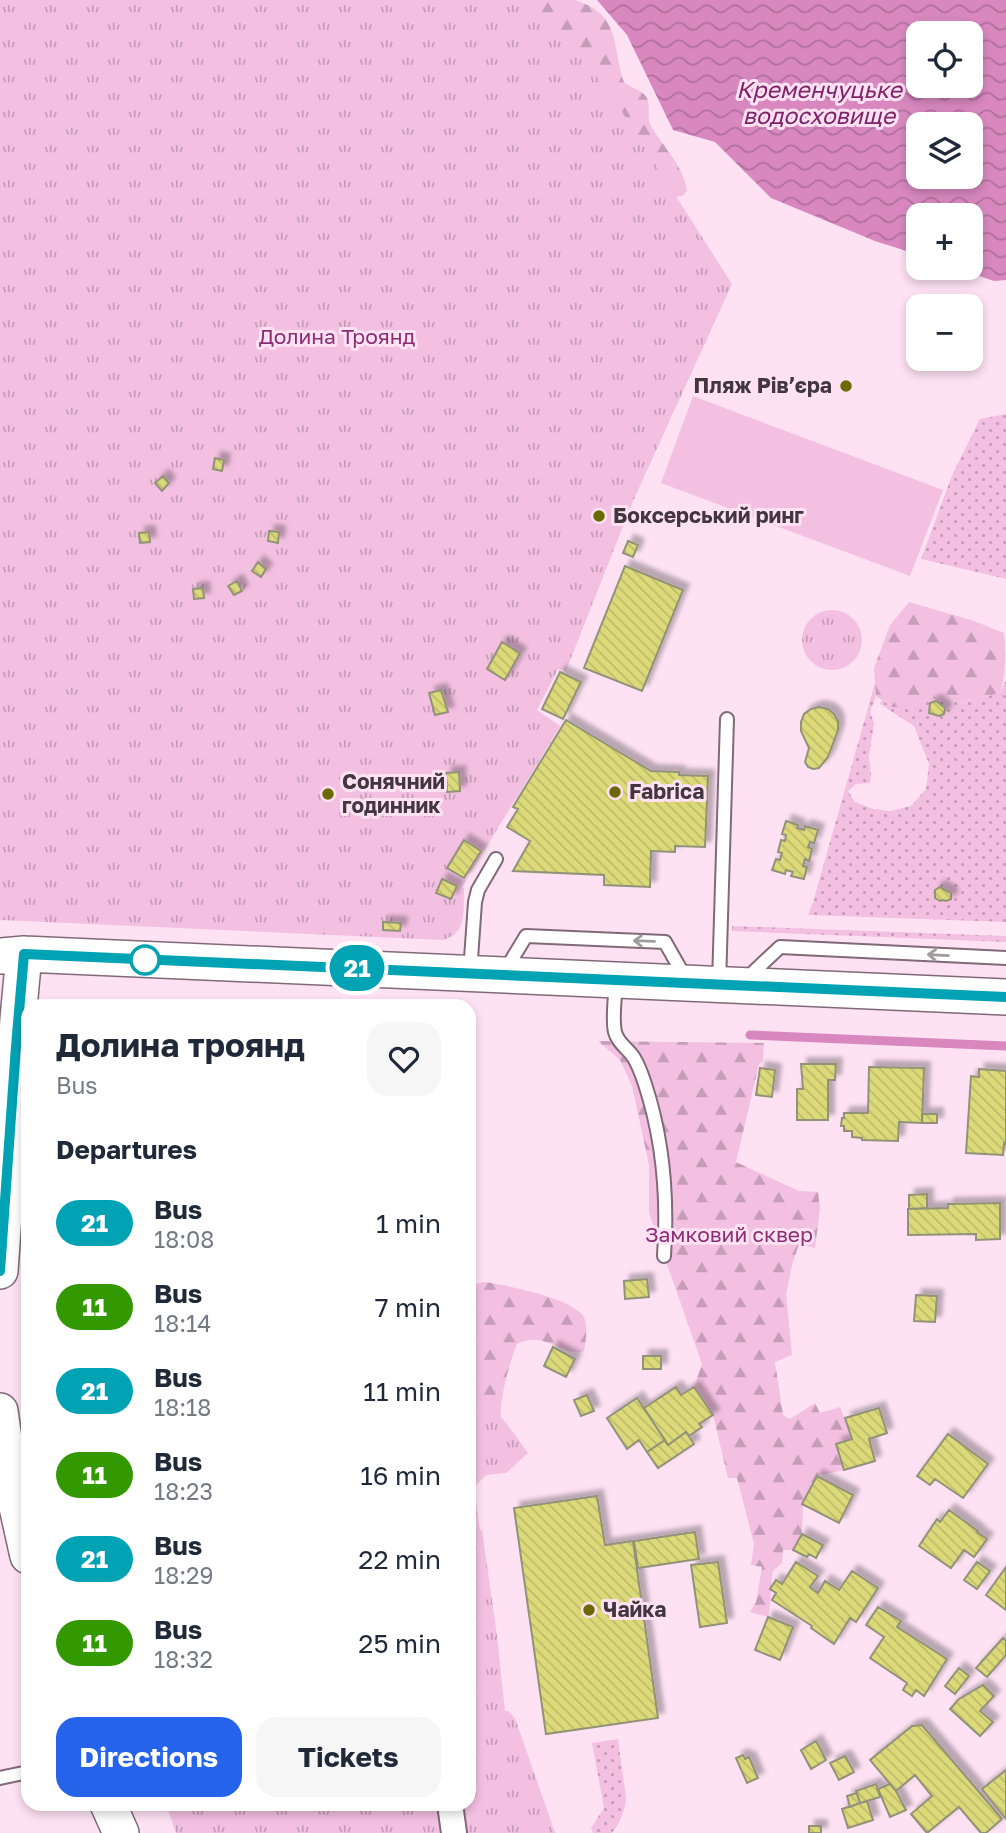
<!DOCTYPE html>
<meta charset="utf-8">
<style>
:root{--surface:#fff;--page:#f6f6f7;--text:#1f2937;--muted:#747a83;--accent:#2563eb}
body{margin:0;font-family:"Golos Text",sans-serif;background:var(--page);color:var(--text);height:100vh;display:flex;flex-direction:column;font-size:26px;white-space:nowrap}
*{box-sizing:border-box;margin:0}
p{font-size:23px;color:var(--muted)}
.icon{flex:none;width:38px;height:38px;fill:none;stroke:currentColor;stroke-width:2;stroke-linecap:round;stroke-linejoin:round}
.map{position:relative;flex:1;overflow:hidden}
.details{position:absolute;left:21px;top:999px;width:455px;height:812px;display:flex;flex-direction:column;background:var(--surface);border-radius:21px;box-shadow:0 4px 10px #0003}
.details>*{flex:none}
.badge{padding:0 14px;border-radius:23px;font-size:24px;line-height:46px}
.controls{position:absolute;left:906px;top:21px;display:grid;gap:14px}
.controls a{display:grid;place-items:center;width:77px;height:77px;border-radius:14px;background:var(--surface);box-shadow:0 4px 10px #0003;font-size:35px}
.map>.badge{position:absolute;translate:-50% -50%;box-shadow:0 0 0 4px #fff}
h2{padding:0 35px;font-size:26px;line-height:63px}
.round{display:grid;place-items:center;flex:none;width:74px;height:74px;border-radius:21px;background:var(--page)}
.headline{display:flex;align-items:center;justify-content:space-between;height:119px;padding:0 35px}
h1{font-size:33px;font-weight:700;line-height:52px}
.action{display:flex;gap:14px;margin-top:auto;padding:14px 35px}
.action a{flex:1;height:80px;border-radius:21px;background:var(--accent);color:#fff;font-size:28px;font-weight:700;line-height:80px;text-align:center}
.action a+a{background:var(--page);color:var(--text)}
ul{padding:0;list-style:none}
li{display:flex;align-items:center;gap:21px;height:84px;padding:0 35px}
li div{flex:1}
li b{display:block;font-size:26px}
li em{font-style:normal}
li .badge{min-width:77px;font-weight:700;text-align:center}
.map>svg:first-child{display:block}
.grass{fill:url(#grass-dots)}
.forest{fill:url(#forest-firs)}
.park{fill:url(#park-tufts)}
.pitch{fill:#f3c0e1}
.water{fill:url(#water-waves);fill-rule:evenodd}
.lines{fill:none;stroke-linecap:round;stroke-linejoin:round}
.stream{stroke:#d888bf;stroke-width:9}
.building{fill:url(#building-back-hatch);stroke:#929278;stroke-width:2;filter:url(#shadow)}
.lane-casing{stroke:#806978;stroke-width:16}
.street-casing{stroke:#806978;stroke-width:28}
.secondary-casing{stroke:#806978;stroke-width:38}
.lane{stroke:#fff;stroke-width:12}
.street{stroke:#fff;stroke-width:24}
.secondary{stroke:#fff;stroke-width:35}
.oneway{stroke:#a09b9e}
.line-casing{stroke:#fff;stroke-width:16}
.line{stroke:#00a3b4;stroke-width:10}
.poi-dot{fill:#6c6802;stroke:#fee2f4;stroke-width:2.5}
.stop-dot{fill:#fff;stroke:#00a3b4;stroke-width:3.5}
.labels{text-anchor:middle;stroke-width:6;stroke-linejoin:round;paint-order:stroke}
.park-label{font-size:21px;fill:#8a2d73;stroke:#fee2f4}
.poi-label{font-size:21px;font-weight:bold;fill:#42373e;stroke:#fee2f4;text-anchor:start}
.water-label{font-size:23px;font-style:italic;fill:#7f2268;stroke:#fee2f4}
</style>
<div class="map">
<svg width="1006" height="1833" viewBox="0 0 1006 1833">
<defs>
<pattern id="grass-dots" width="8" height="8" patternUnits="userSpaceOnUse" patternTransform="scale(1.75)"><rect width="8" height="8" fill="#f3c0e1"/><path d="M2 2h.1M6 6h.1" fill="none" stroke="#c69db8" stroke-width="1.8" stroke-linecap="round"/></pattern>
<pattern id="forest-firs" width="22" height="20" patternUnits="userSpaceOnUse" patternTransform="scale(1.75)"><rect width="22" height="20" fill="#f3c0e1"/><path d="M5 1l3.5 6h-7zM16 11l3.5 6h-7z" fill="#c69db8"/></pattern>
<pattern id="park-tufts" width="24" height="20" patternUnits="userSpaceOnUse" patternTransform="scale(1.75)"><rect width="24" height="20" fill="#f3c0e1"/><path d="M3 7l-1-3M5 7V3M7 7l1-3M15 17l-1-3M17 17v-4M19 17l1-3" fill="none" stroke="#c69db8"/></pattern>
<pattern id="water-waves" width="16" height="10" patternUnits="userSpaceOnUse" patternTransform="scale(1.75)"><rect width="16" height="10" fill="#d888bf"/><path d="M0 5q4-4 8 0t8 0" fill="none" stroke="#b1709d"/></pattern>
<pattern id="building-back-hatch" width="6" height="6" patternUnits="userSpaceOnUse" patternTransform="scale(1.75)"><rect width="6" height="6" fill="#dcd979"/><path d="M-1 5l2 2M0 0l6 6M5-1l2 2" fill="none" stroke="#bebb6a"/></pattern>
<filter id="shadow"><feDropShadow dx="6" dy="-6" stdDeviation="2" flood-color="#0004"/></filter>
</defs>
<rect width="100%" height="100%" fill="#fee2f4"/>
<path class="grass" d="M1006,414V579L921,559L953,473L980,419Z
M1006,680V922L808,915L813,902L875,683L876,696L870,712L874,723L869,756L871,775L870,783L856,784L848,791L855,802L873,809L890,811L911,806L926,789L929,764L914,726L880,704L882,700L892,707H910L932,696L963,702L1000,693Z
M732,926L1006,936V942L732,931Z
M618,1739L626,1798C625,1812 620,1822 612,1833H593L591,1828L604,1808L592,1743Z"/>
<path class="forest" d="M269,0H574C621,13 612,46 624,82C630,88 643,90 647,98C651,107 646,117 651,126C663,147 683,165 687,190C684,197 678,197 672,196Z
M909,602L974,621L1004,633C1006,654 1006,674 1000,693L963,702L932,696L910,707H892L876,696L874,668L890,625Z
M598,1041L764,1043L763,1061L759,1064L736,1162L799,1191L818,1192L820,1208L815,1248L799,1244L792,1265L786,1294L792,1355L775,1362L783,1415L790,1419L815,1403L820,1413L840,1407L852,1439L836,1444L844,1470L817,1476L803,1503L802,1534L793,1550H783L782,1563L773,1571C770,1587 772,1601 768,1617L750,1612L756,1602L762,1567L751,1565L754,1544L737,1478H728L713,1415L694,1387L702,1364L649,1213V1165L632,1086L620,1060Z
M485,1282C506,1285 574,1299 584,1317C588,1326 586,1341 584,1351C565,1359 545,1329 517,1344C510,1360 499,1401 501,1418L469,1411V1285Z"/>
<path class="park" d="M0,0H514C578,38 618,105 657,166C682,206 707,245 732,284L633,501L566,671L558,669L537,710L560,726L462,887L464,888C463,909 468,933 443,940L0,920Z
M802 640a30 30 0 1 1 60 0a30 30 0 1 1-60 0Z
M469,1387C495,1405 510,1428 528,1453L506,1473L486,1475L474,1488L480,1530H482L497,1636L505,1711H508L515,1718L555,1833H176L166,1804H469Z"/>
<path class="pitch" d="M693,396L943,490L910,576L661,483Z
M593,499L617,510L605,533L582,522Z"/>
<path class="water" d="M597,0H1006V280L994,281L956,268H971V215H919V255L875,241L771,198L715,142L673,130L627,35ZM919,33H971V86H919ZM919,124H971V177H919Z"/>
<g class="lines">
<path class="stream" d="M750,1035L1006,1046"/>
</g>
<path class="building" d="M215,458L224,460L222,471L213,469Z
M163,476L169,483L162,491L155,483Z
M269,531L279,532L278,543L268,541Z
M149,532L150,542L140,543L139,533Z
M628,541L638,545L633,557L623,553Z
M258,562L266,569L261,577L252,571Z
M625,566L683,590L642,691L584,668Z
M237,581L242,591L234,595L228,586Z
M203,588L204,598L194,599L193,589Z
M502,642L520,653L505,680L487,669Z
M560,672L581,682L563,719L542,709Z
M441,690L448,712L435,715L429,693Z
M936,701L945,708L944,714L939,716L929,713L930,703Z
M819,707L828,709L834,714L838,721V730L828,757L819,768L813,769L808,767L805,762L809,748L801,731V722L804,714L811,709Z
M566,720L651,771L679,772V775L708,776L705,847L675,846V852L651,851L650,887L604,885V875L513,871L530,841L507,827L518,809L513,807Z
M459,772L460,791L447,792L446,773Z
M786,821L798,825L797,828L804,830L805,826L818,830L814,843L810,842L808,847L812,849L809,861L805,859L803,866L807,867L804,879L791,876L793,872L786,870L785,874L772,870L776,859L780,860L782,853L778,852L781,840L785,841L786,835L782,834Z
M464,840L481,851L464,878L447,868Z
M442,879L457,886L451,899L436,893Z
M940,887L951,893V899L946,901L943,900L940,901L935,898V890Z
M383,922L401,923L400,931L383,930Z
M801,1064H836L835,1080H828V1120H797V1089H803Z
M869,1067L924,1068L922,1123L899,1122L898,1141L862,1140V1138L852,1137V1131H844V1126H841L842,1118H844V1113H868Z
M760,1068L775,1070L772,1097L756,1095Z
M979,1069L1006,1071V1144L1004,1143L1003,1155L966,1153L971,1076L979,1077Z
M922,1114H937V1123H922Z
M927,1194V1208L909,1209V1195Z
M1000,1203V1239L976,1240V1234L908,1235V1209L948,1208V1204Z
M647,1279L649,1297L625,1299L624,1281Z
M916,1295L937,1296L935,1322L914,1321Z
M553,1347L575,1359L566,1377L544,1366Z
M643,1356H661V1369H643Z
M676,1387L681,1395L694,1387L713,1415L699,1424L702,1427L689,1436L686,1432L668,1445L644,1408Z
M587,1395L594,1411L581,1416L574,1400Z
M637,1398L665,1440L647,1452L639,1440L627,1449L607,1418Z
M879,1408L887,1433L869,1439L875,1461L844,1470L836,1444L852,1439L845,1418Z
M686,1432L694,1444L658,1468L647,1452L665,1440L668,1445Z
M948,1434L988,1464L963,1498L935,1479L930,1485L917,1476Z
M817,1476L853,1495L839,1523L802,1504Z
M597,1496L605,1545L633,1541L658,1718L546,1734L514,1508Z
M949,1510L978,1531L977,1532L987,1539L974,1557L964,1550L951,1568L919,1546L937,1519L940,1522Z
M695,1532L699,1559L638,1568L634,1541Z
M802,1534L823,1545L816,1558L809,1554L807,1557L793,1550Z
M718,1562L727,1623L700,1627L691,1565Z
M796,1562L818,1576L810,1587L818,1593L825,1581L839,1590L852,1571L878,1588L856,1622L850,1618L834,1644L811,1628L812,1626L772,1600L776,1593L770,1589L776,1580L782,1584Z
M977,1562L990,1571L977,1589L964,1580Z
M1006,1567V1610L986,1595Z
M878,1607L901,1621L897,1627L947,1659L924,1696L916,1690L912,1696L903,1690L907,1683L870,1658L884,1637L866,1625Z
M768,1617L793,1627L780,1660L755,1650Z
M1003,1638L1006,1641V1655L987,1677L976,1668Z
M959,1668L969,1676L955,1694L945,1686Z
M983,1685L994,1696L980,1711L993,1722L980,1736L950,1709L959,1699Z
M922,1725L1002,1819L986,1833H981L959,1807L927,1833L911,1814L932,1796L915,1775L896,1791L870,1760L912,1726Z
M816,1741L826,1760L811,1769L801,1750Z
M743,1755L745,1759L749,1757L758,1778L747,1783L736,1758Z
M845,1756L854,1772L839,1780L830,1763Z
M1006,1770V1819L982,1789Z
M876,1784L880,1797L860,1803L856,1791Z
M890,1784L896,1791L906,1810L890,1817L878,1789Z
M857,1793L860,1803L850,1807L847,1796Z
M867,1801L873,1820L848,1828L842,1809Z
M809,1826H821V1833H809Z"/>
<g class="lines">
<defs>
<path id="lane" d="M505,971L526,936L665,942L686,979
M470,973L475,902L478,890L496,859
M746,979L780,947L1006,958
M616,983C615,997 612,1019 615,1032C618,1044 629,1049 634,1058C639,1066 642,1075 645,1084C663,1139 668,1198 664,1256
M719,984L727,719
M0,1778L28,1772"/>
<path id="street" d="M450,1804L454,1833"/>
<path id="secondary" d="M0,956L24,954L1006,997
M0,1271L18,1019L24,954
M0,1411L8,1467L28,1556
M108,1804L121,1833"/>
</defs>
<use href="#lane" class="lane-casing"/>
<use href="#street" class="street-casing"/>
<use href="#secondary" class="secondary-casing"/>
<use href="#lane" class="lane"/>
<use href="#street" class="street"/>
<use href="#secondary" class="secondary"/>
</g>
<defs><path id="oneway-shaft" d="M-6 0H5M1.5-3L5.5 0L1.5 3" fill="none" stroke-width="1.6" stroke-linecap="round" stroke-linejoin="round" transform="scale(1.75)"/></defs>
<g class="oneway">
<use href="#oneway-shaft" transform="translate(644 941) rotate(-178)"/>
<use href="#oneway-shaft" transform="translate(938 955) rotate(-177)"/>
</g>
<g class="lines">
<defs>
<path id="line" d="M0,1271L16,1046L24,954L1006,997"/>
</defs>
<use href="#line" class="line-casing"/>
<use href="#line" class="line"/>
</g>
<g class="poi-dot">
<circle cx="846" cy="386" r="7"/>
<circle cx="599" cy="516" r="7"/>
<circle cx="615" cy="792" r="7"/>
<circle cx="328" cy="794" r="7"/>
<circle cx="589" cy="1610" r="7"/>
</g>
<circle class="stop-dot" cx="145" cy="960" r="14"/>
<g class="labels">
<g class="park-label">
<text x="337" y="344">Долина Троянд</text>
<text x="729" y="1242">Замковий сквер</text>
</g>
<g class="poi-label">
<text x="832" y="393" text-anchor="end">Пляж Рівʼєра</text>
<text x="613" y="523">Боксерський ринг</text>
<text x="342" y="789">Сонячний<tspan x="342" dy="24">годинник</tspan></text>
<text x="629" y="799">Fabrica</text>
<text x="603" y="1617">Чайка</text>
</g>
<g class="water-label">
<text x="819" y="98">Кременчуцьке<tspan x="819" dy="26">водосховище</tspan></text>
</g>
</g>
</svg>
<div class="controls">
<a><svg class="icon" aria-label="locate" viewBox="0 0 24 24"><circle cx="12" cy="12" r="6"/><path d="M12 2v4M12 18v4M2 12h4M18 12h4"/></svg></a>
<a><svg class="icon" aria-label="layers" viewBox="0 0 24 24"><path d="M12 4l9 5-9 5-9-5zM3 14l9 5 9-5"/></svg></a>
<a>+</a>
<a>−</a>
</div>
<b class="badge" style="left:357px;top:968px;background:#00a3b4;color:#fff">21</b>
<section class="details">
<div class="headline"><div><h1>Долина троянд</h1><p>Bus</p></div><a class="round"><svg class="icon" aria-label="heart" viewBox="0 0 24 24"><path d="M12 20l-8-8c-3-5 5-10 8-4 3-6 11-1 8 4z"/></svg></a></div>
<h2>Departures</h2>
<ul>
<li><span class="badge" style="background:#00a3b4;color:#fff">21</span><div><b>Bus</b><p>18:08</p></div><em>1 min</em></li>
<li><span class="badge" style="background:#390;color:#fff">11</span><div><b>Bus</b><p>18:14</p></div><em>7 min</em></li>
<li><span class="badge" style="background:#00a3b4;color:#fff">21</span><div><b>Bus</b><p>18:18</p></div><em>11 min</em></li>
<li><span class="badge" style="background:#390;color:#fff">11</span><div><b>Bus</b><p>18:23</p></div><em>16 min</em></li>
<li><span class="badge" style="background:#00a3b4;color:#fff">21</span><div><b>Bus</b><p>18:29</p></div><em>22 min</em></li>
<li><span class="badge" style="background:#390;color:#fff">11</span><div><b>Bus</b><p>18:32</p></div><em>25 min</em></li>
</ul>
<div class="action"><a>Directions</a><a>Tickets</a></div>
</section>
</div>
